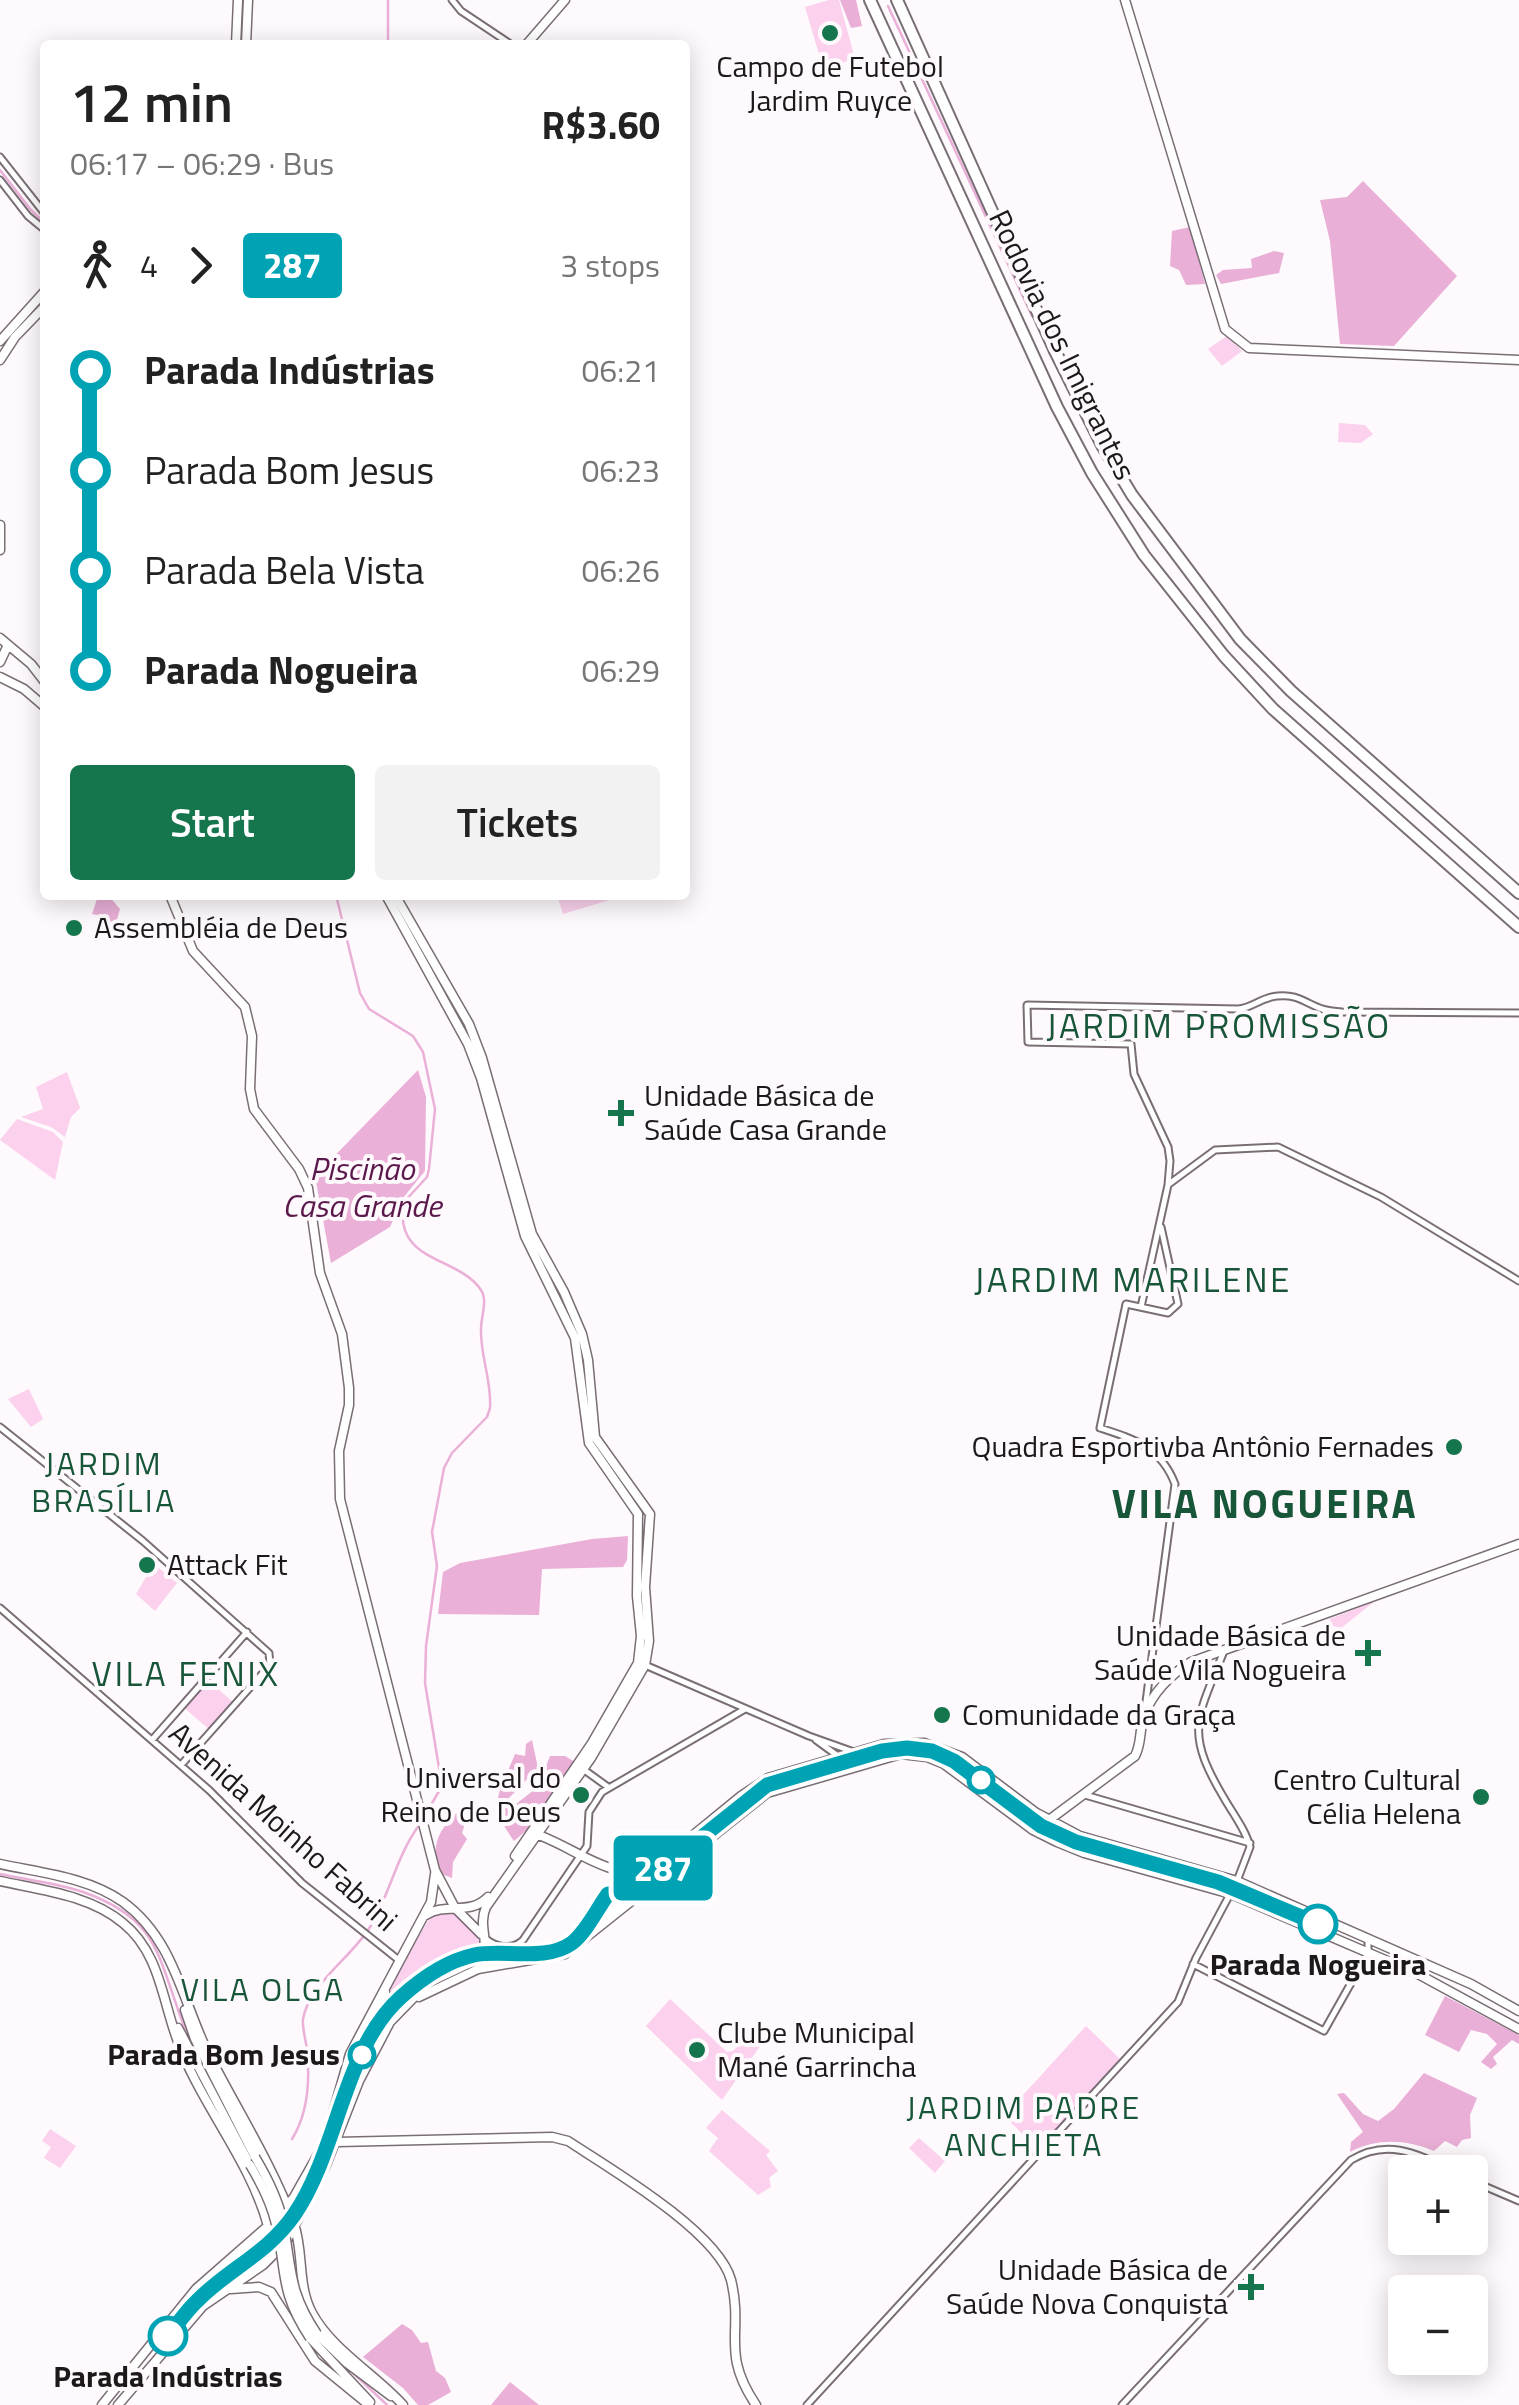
<!DOCTYPE html>
<meta charset="utf-8">
<style>
:root{--surface:#fff;--page:#f2f2f2;--text:#222;--muted:#767676;--accent:#15754c}
body{margin:0;font-family:"Titillium Web",sans-serif;background:var(--page);color:var(--text);height:100vh;display:flex;flex-direction:column;font-size:38px;white-space:nowrap}
*{box-sizing:border-box;margin:0}
p{font-size:32px;color:var(--muted)}
.icon{flex:none;width:55px;height:55px;fill:none;stroke:currentColor;stroke-width:2;stroke-linecap:round;stroke-linejoin:round}
.map{position:relative;flex:1;overflow:hidden}
.sheet{position:absolute;left:40px;top:40px;width:650px;height:860px;display:flex;flex-direction:column;background:var(--surface);border-radius:10px;box-shadow:0 5px 25px #0003}
.sheet>*{flex:none}
.badge{padding:0 20px;border-radius:8px;font-size:35px;line-height:65px}
.fabs{position:absolute;left:1388px;top:2155px;display:grid;gap:20px}
.fabs a{display:grid;place-items:center;width:100px;height:100px;border-radius:10px;background:var(--surface);box-shadow:0 5px 25px #0003;font-size:50px}
.map>.badge{position:absolute;translate:-50% -50%;box-shadow:0 0 0 5px #fff}
.legs{display:flex;align-items:center;gap:15px;height:110px;padding:0 30px;font-size:32px}
.legs p{margin-inline-start:auto}
.head{display:flex;align-items:center;justify-content:space-between;height:170px;padding:0 30px}
h1{font-size:55px;font-weight:600;line-height:75px}
.button{display:flex;gap:20px;margin-top:auto;padding:20px 30px}
.button a{flex:1;height:115px;border-radius:10px;background:var(--accent);color:#fff;font-size:40px;font-weight:600;line-height:115px;text-align:center}
.button a+a{background:var(--page);color:var(--text)}
ul{padding:0 30px;list-style:none}
li{display:flex;align-items:center;gap:35px;height:100px;font-size:38px}
li i{display:grid;place-items:center;width:15px;height:100%;margin:0 12px;background:currentColor}
li i::after{content:'';width:25px;height:25px;margin:-12px;border:8px solid;border-radius:50%;background:var(--surface)}
li p{margin-inline-start:auto}
li:first-child i{background:linear-gradient(#0000 50%,currentColor 0)}
li:last-child i{background:linear-gradient(currentColor 50%,#0000 0)}
.map>svg:first-child{display:block}
.green{fill:#fbd1ed}
.forest{fill:#e9afd6}
.water{fill:#eab0d7}
.lines{fill:none;stroke-linecap:round;stroke-linejoin:round}
.stream{stroke:#eab0d7;stroke-width:2.5}
.minor-casing{stroke:#796e75;stroke-width:9}
.major-casing{stroke:#796e75;stroke-width:11}
.highway-casing{stroke:#796e75;stroke-width:14}
.minor{stroke:#fff;stroke-width:5}
.major{stroke:#fff;stroke-width:8}
.highway{stroke:#fff;stroke-width:10}
.major-bridge-casing{stroke:#796e75;stroke-width:11;stroke-linecap:butt}
.major-bridge{stroke:#fff;stroke-width:8}
.line-1-casing{stroke:#fff;stroke-width:22}
.line-1{stroke:#00a3b4;stroke-width:15}
.poi-dot{fill:#15754c;stroke:#fef9fc;stroke-width:4}
.stop-1-dot{fill:#fff;stroke:#00a3b4;stroke-width:5}
.labels{text-anchor:middle;stroke-width:8;stroke-linejoin:round;paint-order:stroke}
.poi-label{font-size:30px;fill:#1d191b;stroke:#fef9fc;text-anchor:start}
.street-label{font-size:30px;fill:#1d191b;stroke:#fef9fc}
.stop-label{font-size:30px;font-weight:bold;fill:#1d191b;stroke:#fef9fc}
.water-label{font-size:32px;font-style:italic;fill:#5b184b;stroke:#fef9fc}
.neighbourhood-label{font-size:32px;letter-spacing:2.5px;fill:#185639;stroke:#fef9fc}
.quarter-label{font-size:35px;letter-spacing:2.5px;fill:#185639;stroke:#fef9fc}
.district-label{font-size:40px;font-weight:bold;letter-spacing:2.5px;fill:#185639;stroke:#fef9fc}
</style>
<div class="map">
<svg width="1519" height="2405" viewBox="0 0 1519 2405">
<rect width="100%" height="100%" fill="#fef9fc"/>
<path class="green" d="M829,0H839L855,59L823,68L805,7Z
M1227,336L1242,351L1222,366L1208,349Z
M1339,423L1365,425L1373,434L1361,443L1338,442Z
M557,895H623V896L563,914Z
M67,1072L80,1108L71,1117L65,1137L51,1127L21,1117L43,1109L36,1087Z
M17,1119L53,1132L63,1142L55,1180L0,1140Z
M29,1389L43,1419L31,1427L8,1399Z
M154,1564L177,1583L155,1611L136,1594Z
M1375,1601L1340,1629L1330,1624V1619Z
M206,1678L235,1704L211,1731L182,1706Z
M450,1911L476,1933L482,1945L480,1951L433,1969L381,2027L345,2108H339C329,2076 410,1952 429,1919L434,1914Z
M670,1999L727,2052L733,2051L761,2023L770,2032L722,2100L646,2026Z
M1086,2026L1120,2059L1038,2149L1004,2116Z
M722,2110L770,2151L766,2155L778,2171L769,2178L771,2187L758,2195L709,2151L718,2138L706,2128Z
M50,2129L76,2146L60,2168L44,2158L51,2147L42,2141Z
M919,2138L945,2161L935,2173L909,2148Z"/>
<path class="forest" d="M840,0H856L862,26L851,28Z
M1363,181L1457,276L1394,346L1340,344L1330,241L1320,200L1347,197Z
M1190,227L1205,284L1186,285L1179,270L1170,266L1172,231Z
M1274,251L1284,253L1279,273L1221,284L1216,275L1223,270L1252,268L1251,259Z
M108,895L120,909L112,937L103,916L92,914L98,896Z
M532,1740L538,1768L509,1798L512,1807L538,1787L550,1756H565L575,1762L528,1829L514,1841C486,1802 499,1795 515,1754L525,1756L526,1744Z
M461,1805L470,1808L462,1833L467,1839L453,1862L452,1878L439,1873C430,1844 439,1829 460,1810Z
M1445,1996L1519,2035V2044L1512,2040L1493,2057L1497,2064L1491,2069L1481,2062L1497,2044L1487,2034L1471,2030L1459,2052L1425,2035Z
M1424,2073L1477,2098L1470,2115L1471,2138L1462,2140L1457,2147L1445,2141L1434,2151C1406,2139 1376,2138 1350,2152L1351,2142L1363,2132L1337,2094L1344,2093L1363,2114L1378,2121L1394,2109Z
M402,2324L412,2330L421,2343L428,2342L436,2371L445,2378L451,2392L428,2405H418L403,2388L363,2357Z"/>
<path class="water" d="M418,1070L426,1097L425,1171L403,1198L390,1227L331,1263L315,1176Z
M628,1536L627,1560L623,1567L542,1569L539,1615L438,1614L443,1572L460,1563L592,1539Z
M510,2382L539,2405H491Z"/>
<g class="lines">
<path class="stream" d="M388,0V45
M888,6L1032,316
M0,170L31,210L45,223
M336,895L360,993L369,1009L413,1036L423,1052L435,1109L429,1169L427,1177L404,1202C392,1263 459,1256 481,1290C488,1301 481,1316 481,1329C480,1355 492,1381 490,1408L487,1417L452,1453L444,1468L432,1532L437,1566L426,1646L425,1683L442,1786L424,1817
M0,1874C27,1880 57,1883 83,1892C157,1918 157,1953 181,2018C191,2044 205,2069 217,2095
M292,2139C309,2112 310,2080 307,2050C306,2040 302,2029 303,2019C309,1984 353,1956 370,1927C390,1894 397,1854 420,1824
M347,2367L387,2405"/>
<defs>
<path id="minor" d="M452,0L461,11L512,45
M0,157L45,214
M0,180L28,216L45,230
M1169,1184L1215,1150L1278,1147L1381,1197L1519,1281
M1141,1307L1168,1185L1170,1161L1168,1147L1134,1074L1131,1044L1028,1042L1027,1005L1238,1009C1252,1008 1262,997 1277,996C1295,994 1303,1001 1317,1007C1324,1011 1334,1011 1342,1012L1519,1013
M0,1427L143,1541L269,1653L270,1665L181,1765
M0,1608L209,1790L302,1883L400,1961
M645,1665L809,1736L854,1752
M1145,1709L1175,1484C1161,1447 1134,1439 1100,1428L1126,1304L1168,1313L1178,1304L1161,1227
M152,1740L247,1632
M816,1740L853,1767
M583,1769L608,1787
M1085,1795L1250,1843
M486,1939C497,1948 512,1950 523,1940L587,1846L589,1812L602,1792L745,1709
M1193,1964L1324,2031L1368,1953V1939
M1470,2180L1519,2201
M807,2405L1178,2002L1196,1958L1237,1881L1250,1847C1246,1830 1233,1814 1224,1798C1184,1731 1197,1719 1224,1651
M1122,2405L1351,2160C1389,2137 1419,2155 1455,2172"/>
<path id="major" d="M1125,0L1225,329L1249,348L1519,360
M236,45L238,0
M246,45L248,0
M526,45L565,0
M0,341L45,291
M0,360L15,337L45,306
M0,525V550
M0,638L31,664L45,682
M0,662L8,645
M0,677L24,689L45,707
M170,895L193,951L245,1007L252,1036L250,1089L254,1109L299,1169L308,1188L320,1273L342,1334L349,1388V1405L339,1451L340,1499L435,1870L455,1908L481,1934
M386,895L468,1044L481,1078L525,1236L575,1338L589,1443L638,1514L637,1596L641,1636L638,1663L592,1743L515,1856
M1032,1825L1041,1826L1135,1756C1142,1743 1139,1730 1144,1716C1152,1693 1171,1674 1191,1662L1519,1544
M532,1833C571,1843 618,1890 658,1864L741,1796L768,1778L884,1744L924,1743L962,1757L1035,1812L1080,1836L1237,1881L1471,1984L1519,2011
M0,1864C41,1873 88,1877 123,1902C174,1939 182,2000 208,2053C237,2110 272,2164 294,2224C304,2253 297,2285 312,2313C332,2350 375,2374 403,2405
M0,1881C41,1890 90,1895 123,1923C159,1952 162,1998 177,2039C200,2104 250,2159 268,2226
M426,1915C446,1902 470,1916 488,1897
M603,1923L626,1894L624,1880L614,1871
M385,1991V2004L396,2014
M419,1997L478,1969L565,1954L767,1793L901,1754L927,1757L944,1764L1033,1830L1057,1842L1084,1853L1231,1894L1418,1974L1519,2029
M185,2010L195,2039L255,2157
M178,2028L250,2165
M337,2142L552,2137L568,2141C611,2169 718,2232 731,2280C744,2333 720,2352 756,2405
M231,2289L259,2287L271,2292L315,2361L369,2405
M317,2334L347,2363L391,2396
M310,2338L370,2402
M102,2405L196,2289L278,2217L294,2197L324,2144L350,2054L431,1902L435,1874
M118,2405L203,2306L263,2265L286,2242L326,2165L359,2081L390,2022L428,1983L483,1957C489,1940 478,1925 486,1907L591,1758L645,1665L649,1641L645,1587L650,1514L595,1437L588,1360L582,1334L564,1292L532,1234L482,1058L469,1024L395,895"/>
<path id="highway" d="M870,0L1057,407L1092,473L1144,555L1224,656L1273,709L1519,927
M897,0L1054,349L1103,447L1132,495L1240,639L1291,691L1519,893"/>
</defs>
<use href="#minor" class="minor-casing"/>
<use href="#major" class="major-casing"/>
<use href="#highway" class="highway-casing"/>
<use href="#minor" class="minor"/>
<use href="#major" class="major"/>
<use href="#highway" class="highway"/>
<defs>
<path id="major-bridge" d="M255,2157C267,2177 278,2198 283,2222C292,2269 288,2291 317,2334
M250,2165C261,2183 271,2203 276,2224C287,2273 279,2291 310,2338"/>
</defs>
<use href="#major-bridge" class="major-bridge-casing"/>
<use href="#major-bridge" class="major-bridge"/>
</g>
<g class="lines">
<defs>
<path id="line-1" d="M168,2336C177,2325 186,2311 197,2301C228,2269 267,2254 294,2215C339,2149 343,2049 401,1997C421,1979 447,1961 474,1955C503,1949 546,1962 572,1943C587,1931 597,1909 608,1894L638,1888L767,1785L882,1751L907,1748L932,1751L954,1761L1041,1826L1076,1842L1218,1882L1318,1924"/>
</defs>
<use href="#line-1" class="line-1-casing"/>
<use href="#line-1" class="line-1"/>
</g>
<g class="poi-dot">
<circle cx="830" cy="33" r="10"/>
<circle cx="74" cy="928" r="10"/>
<path d="M616 1098h10v10h10v10h-10v10h-10v-10h-10v-10h10z"/>
<circle cx="1454" cy="1447" r="10"/>
<circle cx="147" cy="1565" r="10"/>
<path d="M1363 1638h10v10h10v10h-10v10h-10v-10h-10v-10h10z"/>
<circle cx="942" cy="1715" r="10"/>
<circle cx="581" cy="1795" r="10"/>
<circle cx="1481" cy="1797" r="10"/>
<circle cx="697" cy="2050" r="10"/>
<path d="M1246 2272h10v10h10v10h-10v10h-10v-10h-10v-10h10z"/>
</g>
<g class="stop-1-dot">
<circle cx="981" cy="1780" r="12"/>
<circle cx="1318" cy="1924" r="18"/>
<circle cx="362" cy="2055" r="12"/>
<circle cx="168" cy="2336" r="18"/>
</g>
<g class="labels">
<g class="poi-label">
<text x="830" y="77" text-anchor="middle">Campo de Futebol<tspan x="830" dy="34">Jardim Ruyce</tspan></text>
<text x="94" y="938">Assembléia de Deus</text>
<text x="644" y="1106">Unidade Básica de<tspan x="644" dy="34">Saúde Casa Grande</tspan></text>
<text x="1434" y="1457" text-anchor="end">Quadra Esportivba Antônio Fernades</text>
<text x="167" y="1575">Attack Fit</text>
<text x="1346" y="1646" text-anchor="end">Unidade Básica de<tspan x="1346" dy="34">Saúde Vila Nogueira</tspan></text>
<text x="962" y="1725">Comunidade da Graça</text>
<text x="561" y="1788" text-anchor="end">Universal do<tspan x="561" dy="34">Reino de Deus</tspan></text>
<text x="1461" y="1790" text-anchor="end">Centro Cultural<tspan x="1461" dy="34">Célia Helena</tspan></text>
<text x="717" y="2043">Clube Municipal<tspan x="717" dy="34">Mané Garrincha</tspan></text>
<text x="1228" y="2280" text-anchor="end">Unidade Básica de<tspan x="1228" dy="34">Saúde Nova Conquista</tspan></text>
</g>
<g class="street-label">
<text transform="translate(1062 345) rotate(64)" y="10">Rodovia dos Imigrantes</text>
<text transform="translate(283 1827) rotate(42)" y="10">Avenida Moinho Fabrini</text>
</g>
<g class="stop-label">
<text x="1318" y="1975">Parada Nogueira</text>
<text x="340" y="2065" text-anchor="end">Parada Bom Jesus</text>
<text x="168" y="2387">Parada Indústrias</text>
</g>
<g class="water-label">
<text x="362" y="1180">Piscinão<tspan x="362" dy="37">Casa Grande</tspan></text>
</g>
<g class="neighbourhood-label">
<text x="104" y="1475">JARDIM<tspan x="104" dy="37">BRASÍLIA</tspan></text>
<text x="263" y="2001">VILA OLGA</text>
<text x="1024" y="2119">JARDIM PADRE<tspan x="1024" dy="37">ANCHIETA</tspan></text>
</g>
<g class="quarter-label">
<text x="1219" y="1038">JARDIM PROMISSÃO</text>
<text x="1133" y="1292">JARDIM MARILENE</text>
<text x="186" y="1686">VILA FENIX</text>
</g>
<g class="district-label">
<text x="1265" y="1518">VILA NOGUEIRA</text>
</g>
</g>
</svg>
<div class="fabs">
<a>+</a>
<a>−</a>
</div>
<b class="badge" style="left:663px;top:1868px;background:#00a3b4;color:#fff">287</b>
<section class="sheet">
<div class="head"><div><h1>12 min</h1><p>06:17 – 06:29 · Bus</p></div><b>R$3.60</b></div>
<div class="legs"><svg class="icon" aria-label="walk" viewBox="0 0 24 24"><circle cx="13" cy="4" r="2"/><path d="M13 8l-2 6 4 7M11 14l-3 7M7 12l3-4h3l4 4"/></svg>4<svg class="icon" aria-label="forward" viewBox="0 0 24 24"><path d="M9 5l7 7-7 7"/></svg><b class="badge" style="background:#00a3b4;color:#fff">287</b><p>3 stops</p></div>
<ul>
<li><i style="color:#00a3b4"></i><b>Parada Indústrias</b><p>06:21</p></li>
<li><i style="color:#00a3b4"></i><span>Parada Bom Jesus</span><p>06:23</p></li>
<li><i style="color:#00a3b4"></i><span>Parada Bela Vista</span><p>06:26</p></li>
<li><i style="color:#00a3b4"></i><b>Parada Nogueira</b><p>06:29</p></li>
</ul>
<div class="button"><a>Start</a><a>Tickets</a></div>
</section>
</div>
